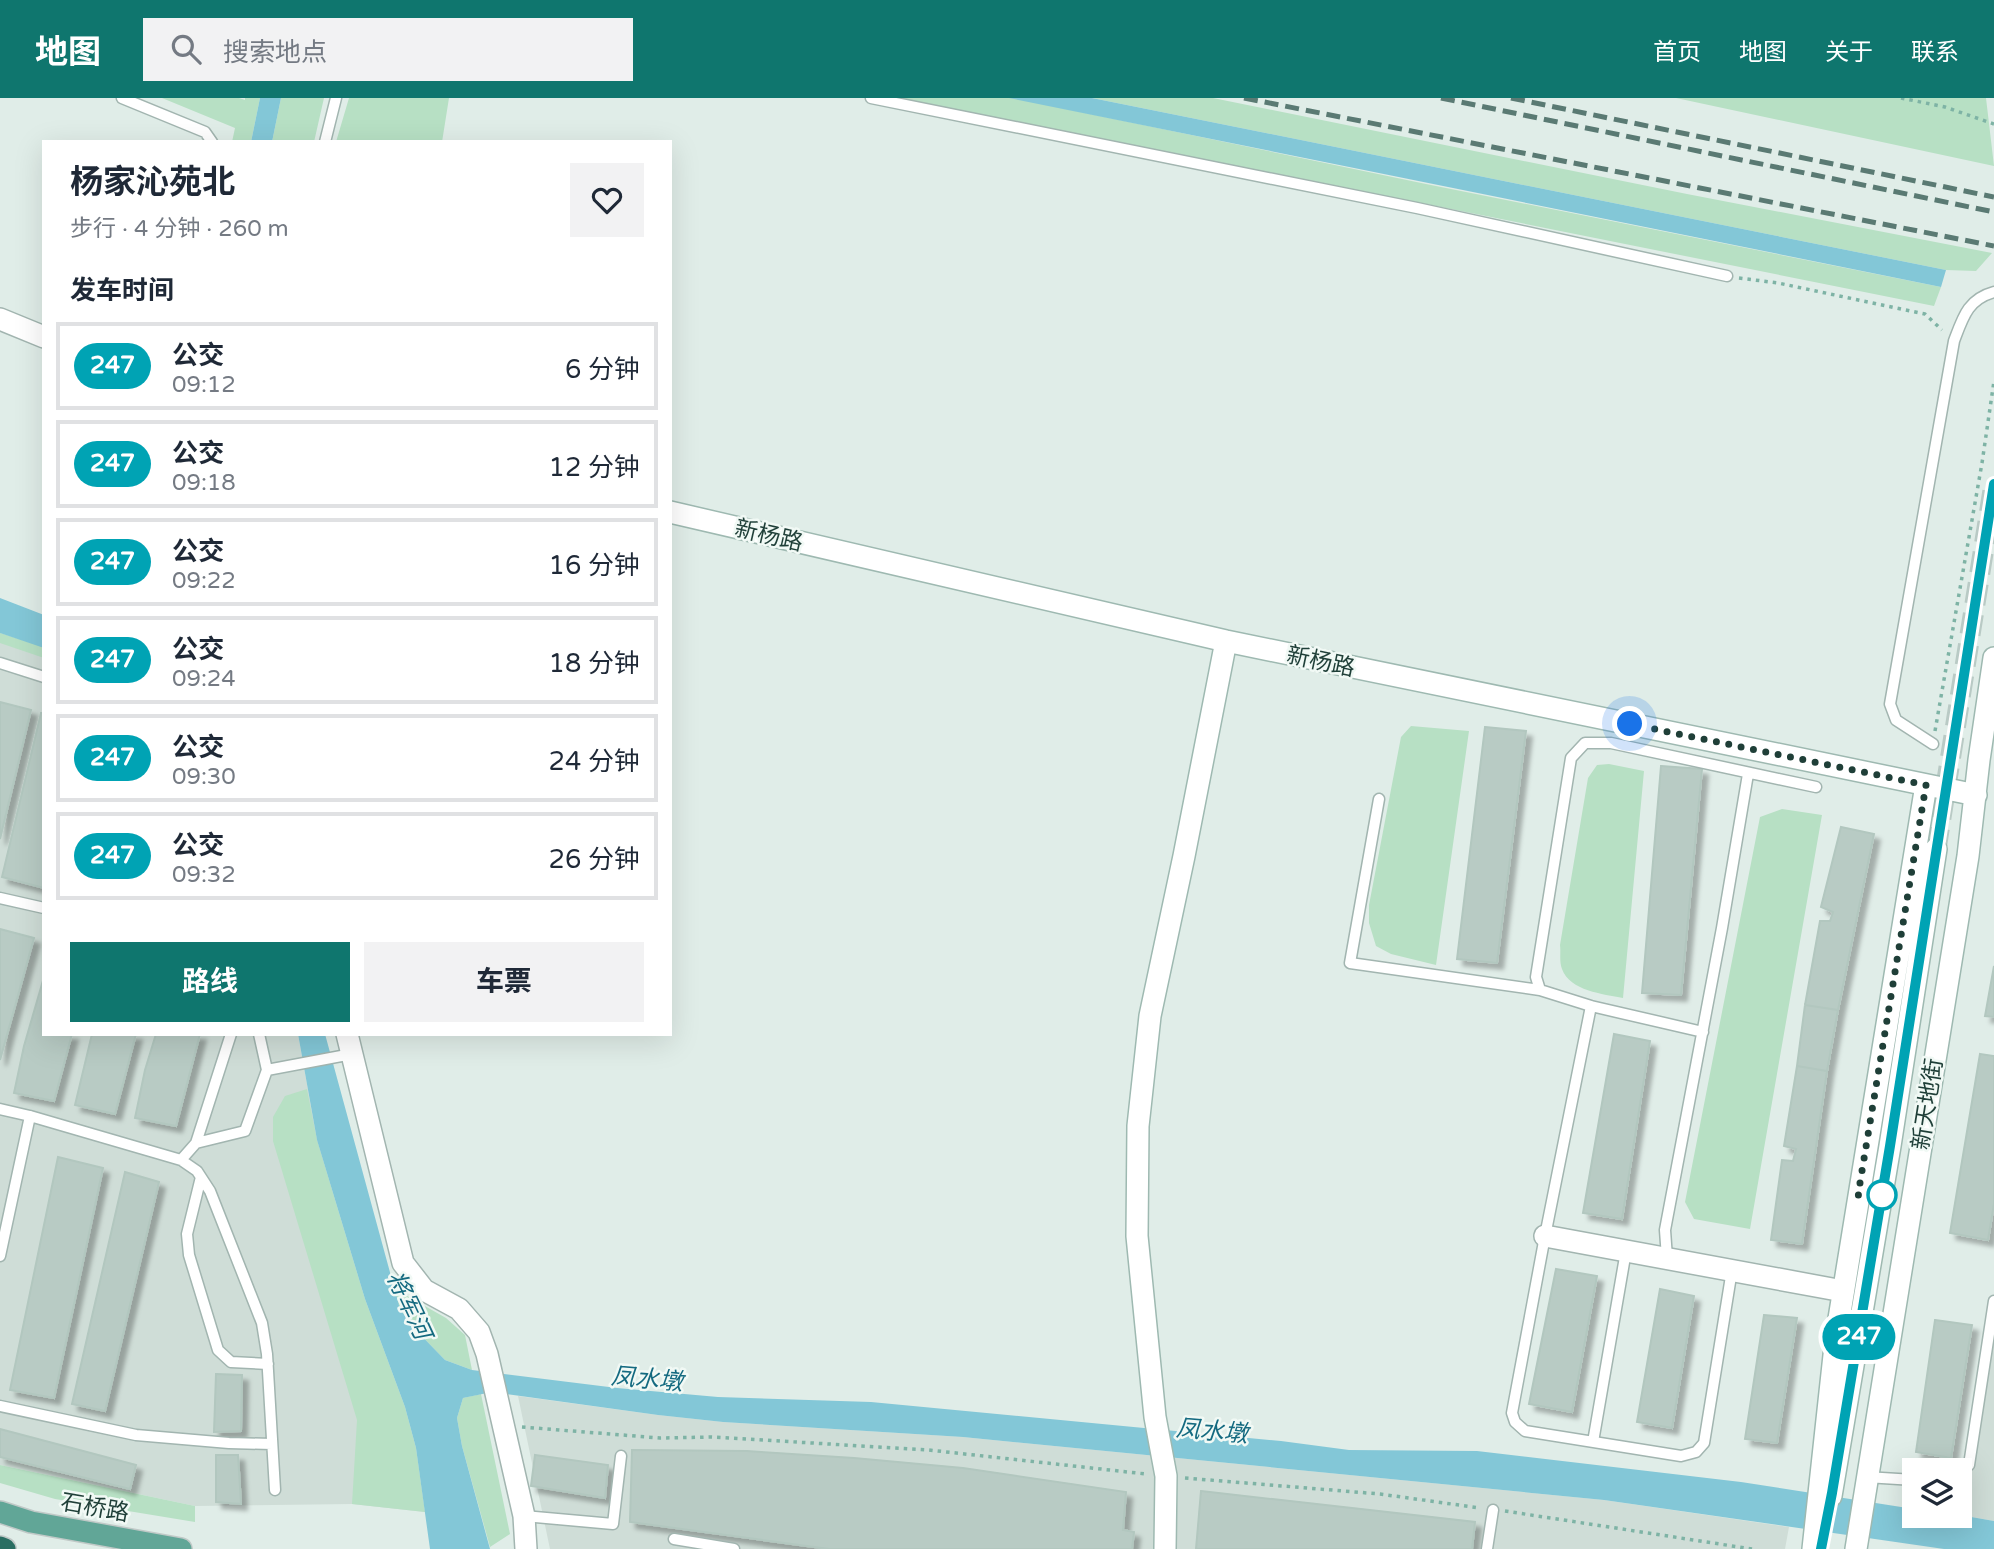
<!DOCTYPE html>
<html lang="zh">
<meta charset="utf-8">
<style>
:root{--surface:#fff;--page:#f2f2f3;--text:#1f2937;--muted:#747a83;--line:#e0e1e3;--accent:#0f766e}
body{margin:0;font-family:"Varela Round","Noto Sans SC",sans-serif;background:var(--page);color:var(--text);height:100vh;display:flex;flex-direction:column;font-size:26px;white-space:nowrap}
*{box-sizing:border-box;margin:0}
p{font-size:23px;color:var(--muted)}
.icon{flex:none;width:38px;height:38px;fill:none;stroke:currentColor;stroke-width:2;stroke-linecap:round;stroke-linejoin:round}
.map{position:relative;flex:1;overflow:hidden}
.side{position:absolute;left:42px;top:42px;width:630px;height:896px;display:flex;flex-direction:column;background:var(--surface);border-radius:0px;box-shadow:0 7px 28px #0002}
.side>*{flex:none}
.badge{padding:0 14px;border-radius:23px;font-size:24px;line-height:46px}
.controls{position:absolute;left:1902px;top:1360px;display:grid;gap:14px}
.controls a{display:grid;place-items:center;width:70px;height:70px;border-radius:0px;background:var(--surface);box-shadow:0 7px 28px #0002;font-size:35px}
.you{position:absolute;width:35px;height:35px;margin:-18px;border:5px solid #fff;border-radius:50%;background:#1a73e8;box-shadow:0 0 0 10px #1a73e833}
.map>.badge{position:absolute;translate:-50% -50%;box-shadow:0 0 0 4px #fff}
h2{padding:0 28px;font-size:26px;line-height:63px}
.round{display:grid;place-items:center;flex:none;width:74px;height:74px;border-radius:0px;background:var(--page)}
.summary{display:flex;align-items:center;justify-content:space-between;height:119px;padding:0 28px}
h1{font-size:33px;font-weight:700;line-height:52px}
.action{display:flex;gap:14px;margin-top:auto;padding:14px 28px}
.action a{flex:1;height:80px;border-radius:0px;background:var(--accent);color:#fff;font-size:28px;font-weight:700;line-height:80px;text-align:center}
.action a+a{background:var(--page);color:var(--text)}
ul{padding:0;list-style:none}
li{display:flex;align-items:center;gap:21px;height:88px;margin:0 14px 10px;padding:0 14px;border:4px solid var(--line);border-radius:0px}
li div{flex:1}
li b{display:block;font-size:26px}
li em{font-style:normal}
li .badge{min-width:77px;font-weight:700;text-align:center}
header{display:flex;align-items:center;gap:42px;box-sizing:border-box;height:98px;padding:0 35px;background:var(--accent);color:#fff}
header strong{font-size:33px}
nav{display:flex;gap:38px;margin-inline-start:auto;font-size:24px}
.search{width:490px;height:63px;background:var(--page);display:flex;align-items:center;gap:18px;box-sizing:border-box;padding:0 24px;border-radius:0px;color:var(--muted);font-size:26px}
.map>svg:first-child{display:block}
.built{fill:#cfddd7}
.green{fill:#b7e0c4}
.water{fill:#83c7d7}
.building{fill:#b8cbc4;stroke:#b2c7bf;stroke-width:2;filter:url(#shadow)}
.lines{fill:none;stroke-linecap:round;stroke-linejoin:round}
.secondary-tunnel{stroke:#b9cac5;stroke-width:21;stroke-dasharray:21 10;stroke-linecap:butt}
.lane-casing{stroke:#a2b5b0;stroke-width:13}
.street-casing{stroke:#a2b5b0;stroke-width:24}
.secondary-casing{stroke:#9eb9b1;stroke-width:24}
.primary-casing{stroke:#c0c9c7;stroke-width:24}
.highway-casing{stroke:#c0c9c7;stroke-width:24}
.path{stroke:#7eb3a5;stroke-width:3.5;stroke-dasharray:3.5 5;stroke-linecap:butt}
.lane{stroke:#fff;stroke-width:10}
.street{stroke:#fff;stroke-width:21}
.secondary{stroke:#fff;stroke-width:21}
.primary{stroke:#61a697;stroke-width:21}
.highway{stroke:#296e62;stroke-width:21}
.rail{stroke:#5a7a73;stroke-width:5;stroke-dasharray:14 7;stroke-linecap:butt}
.line-casing{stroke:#fff;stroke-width:16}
.line{stroke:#00a3b4;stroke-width:10}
.walk{stroke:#1f3f38;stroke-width:7;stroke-dasharray:0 12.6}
.stop-dot{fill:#fff;stroke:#00a3b4;stroke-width:3.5}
.labels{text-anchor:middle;stroke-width:5;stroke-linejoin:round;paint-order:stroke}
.street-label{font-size:23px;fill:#1f3f38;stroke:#f1f9f5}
.water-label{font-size:24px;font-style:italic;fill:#146a80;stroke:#f1f9f5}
</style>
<header>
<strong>地图</strong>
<div class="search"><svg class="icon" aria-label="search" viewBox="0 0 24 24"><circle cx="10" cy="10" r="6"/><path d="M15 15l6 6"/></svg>搜索地点</div>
<nav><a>首页</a><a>地图</a><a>关于</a><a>联系</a></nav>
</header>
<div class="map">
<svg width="1994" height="1451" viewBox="0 0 1994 1451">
<defs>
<filter id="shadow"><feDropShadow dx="6" dy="6" stdDeviation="2" flood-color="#0004"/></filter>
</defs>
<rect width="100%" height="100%" fill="#e0ede8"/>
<path class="built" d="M0,535L44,550V936H298L317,1042L425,1414L352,1406L195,1408L0,1367Z
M1994,1197V1423L1960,1417Z
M518,1298L658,1317L723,1324L963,1339L1604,1402L1789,1429L1785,1451H550Z"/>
<path class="green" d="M162,0H239L245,2V0H260L251,44H232L235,30Z
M281,0H324L314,44H272Z
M349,0H449L442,44H336Z
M898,0H1014L1426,86L1941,189L1934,208Z
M1092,0H1213L1687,96L1992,155L1976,173L1946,172Z
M1676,0H1986L1994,68Z
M0,535L44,549V560L0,545Z
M1411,628L1469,633L1436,867L1391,856L1376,848L1369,825V807L1401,639Z
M1609,666L1644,673L1623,900C1603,896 1570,893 1562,871C1559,864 1561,854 1560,847L1588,680L1597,667Z
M1782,711L1822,717L1750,1131L1694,1121L1685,1104L1760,719Z
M307,991L317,1042L365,1201L405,1309L416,1350L425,1414L352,1406L357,1322L273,1043V1019L285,998Z
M393,1190L446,1220L465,1237L472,1272L445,1262L413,1229L400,1211Z
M481,1296L510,1436L490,1449L462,1348L457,1320L463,1300Z
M0,1367L195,1408V1424L55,1401L0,1385Z"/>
<path class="water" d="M260,0H281L272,44H251Z
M1009,0H1092L1946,172L1941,189Z
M0,500L44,517V550L0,535Z
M298,936H325L400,1211L413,1229L445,1262L472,1272L617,1290L718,1299L871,1304L1281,1343L1349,1352L1477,1353L1741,1384L1914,1411V1418L1960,1417L1994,1423V1451H1944L1604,1402L963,1339L723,1324L658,1317L492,1294L463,1300L457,1320L462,1348L490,1451H430L416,1350L405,1309L365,1201L317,1042Z"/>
<path class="building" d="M0,604L31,612L0,741Z
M41,615H44V790L2,779Z
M1485,629L1526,633L1497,865L1457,861Z
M1661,668L1702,671L1681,897L1642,895Z
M1841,729L1874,736L1838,912L1805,907L1820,823H1830L1833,814L1821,809Z
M0,831L34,840L0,962Z
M1994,868V919L1985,918Z
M44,879V936H72L54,1003L14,995L24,948Z
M1805,907L1838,912L1827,973L1797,968Z
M92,936H136L115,1016L75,1007Z
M156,936H200L176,1028L135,1020L145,972Z
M1614,936L1650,943L1622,1121L1583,1115Z
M1980,956L1994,958V1106L1988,1142L1950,1135Z
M1797,968L1827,973L1802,1146L1771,1142L1782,1062L1793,1063L1796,1051L1784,1048Z
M58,1059L103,1070L54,1300L10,1292Z
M125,1074L159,1084L105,1313L72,1306Z
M1556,1171L1597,1178L1572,1314L1529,1306Z
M1660,1191L1694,1198L1672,1330L1637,1324Z
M1764,1217L1797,1220L1777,1345L1745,1341Z
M1935,1222L1972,1227L1951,1360L1916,1354Z
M216,1276L242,1277L241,1333L214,1334Z
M0,1331L136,1367L130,1391L0,1359Z
M632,1352L747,1353L854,1360L963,1370L1126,1394L1123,1432L1134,1434L1132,1451H829L630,1424Z
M216,1357H238L241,1406L216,1404Z
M535,1357L608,1367L605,1400L531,1388Z
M1201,1393L1475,1424L1472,1451H1196Z"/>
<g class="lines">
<path class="secondary-tunnel" d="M1936,751L1994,386"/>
<defs>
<path id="lane" d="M122,0L205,34L212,44
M871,0L1417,110L1727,178
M325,44L336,0
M0,565L44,579
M1933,646L1896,622L1890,606L1954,243C1963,219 1968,201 1994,194
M1379,701L1350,865L1540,892
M0,800L44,810
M1591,908L1545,1138L1512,1315L1515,1324L1525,1333L1681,1358L1696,1354L1704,1345L1732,1172
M1703,934L1591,908L1540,892L1536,879L1571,660L1585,645H1611L1816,689
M267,972L352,956
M0,1011L30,1018L181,1062L197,1073L210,1093L262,1225L267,1256L275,1392
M196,1045L231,936
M181,1062L196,1045L245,1033L267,972L259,936
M201,1079L187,1136L189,1157L218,1252L231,1264L268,1266
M0,1158L30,1018
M1667,1160L1665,1132L1722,830L1748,676
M0,1308L136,1337L229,1345L272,1346
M1593,1344L1626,1153
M1960,1375L1969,1367L1994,1203
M1866,1379L1914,1382
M524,1418L613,1426L621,1358
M674,1441L734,1451
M1487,1451L1493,1412"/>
<path id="street" d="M0,221L44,239
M347,936L403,1165L424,1192L459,1211L479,1234L487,1256L524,1418L526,1451
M1545,1138L1843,1193"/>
<path id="secondary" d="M670,414L1226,543L1976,697
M1831,1398L1890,1048L1936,751
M1165,1451L1166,1378L1155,1319L1137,1138L1138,1028L1150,918L1184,758L1226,543
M1813,1451L1836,1239L1926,687
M1856,1451L1968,758L1979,662L1994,560"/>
<path id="primary" d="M0,1414L31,1424L181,1451"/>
<path id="highway" d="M0,1449L5,1451"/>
</defs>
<use href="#lane" class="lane-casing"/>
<use href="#street" class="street-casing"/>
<use href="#secondary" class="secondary-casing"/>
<use href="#primary" class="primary-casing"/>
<use href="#highway" class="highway-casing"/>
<path class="path" d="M1901,0L1945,9L1994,26
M1739,180L1778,185L1925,216L1942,232
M1935,633L1982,365L1994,283
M522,1329L660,1340L712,1339L929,1352L1146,1376
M1185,1380L1380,1396L1480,1410
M1505,1413L1752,1451"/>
<use href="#lane" class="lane"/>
<use href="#street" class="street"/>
<use href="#secondary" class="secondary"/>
<use href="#primary" class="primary"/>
<use href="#highway" class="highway"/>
<path class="rail" d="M1244,0L1994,148
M1441,0L1994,114
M1511,0L1994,99"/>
</g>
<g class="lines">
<defs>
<path id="line" d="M1821,1451L1832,1395L1890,1048L1994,386"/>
</defs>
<use href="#line" class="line-casing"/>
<use href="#line" class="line"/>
<path class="walk" d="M1630,626L1926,687L1858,1097H1882"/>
</g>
<circle class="stop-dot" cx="1882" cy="1097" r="14"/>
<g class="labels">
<g class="street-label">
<text transform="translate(769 437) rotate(13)" y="8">新杨路</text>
<text transform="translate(1321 563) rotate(12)" y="8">新杨路</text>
<text transform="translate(1927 1006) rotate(-81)" y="8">新天地街</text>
<text transform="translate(95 1409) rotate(10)" y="8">石桥路</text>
</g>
<g class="water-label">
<text transform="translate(409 1207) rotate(65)" y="8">将军河</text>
<text transform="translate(647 1281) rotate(5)" y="8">凤水墩</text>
<text transform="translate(1212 1333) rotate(5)" y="8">凤水墩</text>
</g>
</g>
</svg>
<div class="controls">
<a><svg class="icon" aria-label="layers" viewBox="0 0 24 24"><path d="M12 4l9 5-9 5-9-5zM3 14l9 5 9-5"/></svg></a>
</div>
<div class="you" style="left:1630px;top:626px"></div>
<b class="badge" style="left:1859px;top:1239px;background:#00a3b4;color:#fff">247</b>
<section class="side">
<div class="summary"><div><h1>杨家沁苑北</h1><p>步行 · 4 分钟 · 260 m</p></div><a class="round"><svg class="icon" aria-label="heart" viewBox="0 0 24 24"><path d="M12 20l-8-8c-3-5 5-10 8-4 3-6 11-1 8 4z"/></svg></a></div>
<h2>发车时间</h2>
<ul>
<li><span class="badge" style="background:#00a3b4;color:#fff">247</span><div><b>公交</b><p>09:12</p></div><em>6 分钟</em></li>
<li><span class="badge" style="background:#00a3b4;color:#fff">247</span><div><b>公交</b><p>09:18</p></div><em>12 分钟</em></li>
<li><span class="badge" style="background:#00a3b4;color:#fff">247</span><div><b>公交</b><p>09:22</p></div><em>16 分钟</em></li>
<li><span class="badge" style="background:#00a3b4;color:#fff">247</span><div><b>公交</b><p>09:24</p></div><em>18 分钟</em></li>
<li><span class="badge" style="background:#00a3b4;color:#fff">247</span><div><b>公交</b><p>09:30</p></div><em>24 分钟</em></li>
<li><span class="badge" style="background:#00a3b4;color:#fff">247</span><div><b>公交</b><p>09:32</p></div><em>26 分钟</em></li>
</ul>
<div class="action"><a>路线</a><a>车票</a></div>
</section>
</div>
